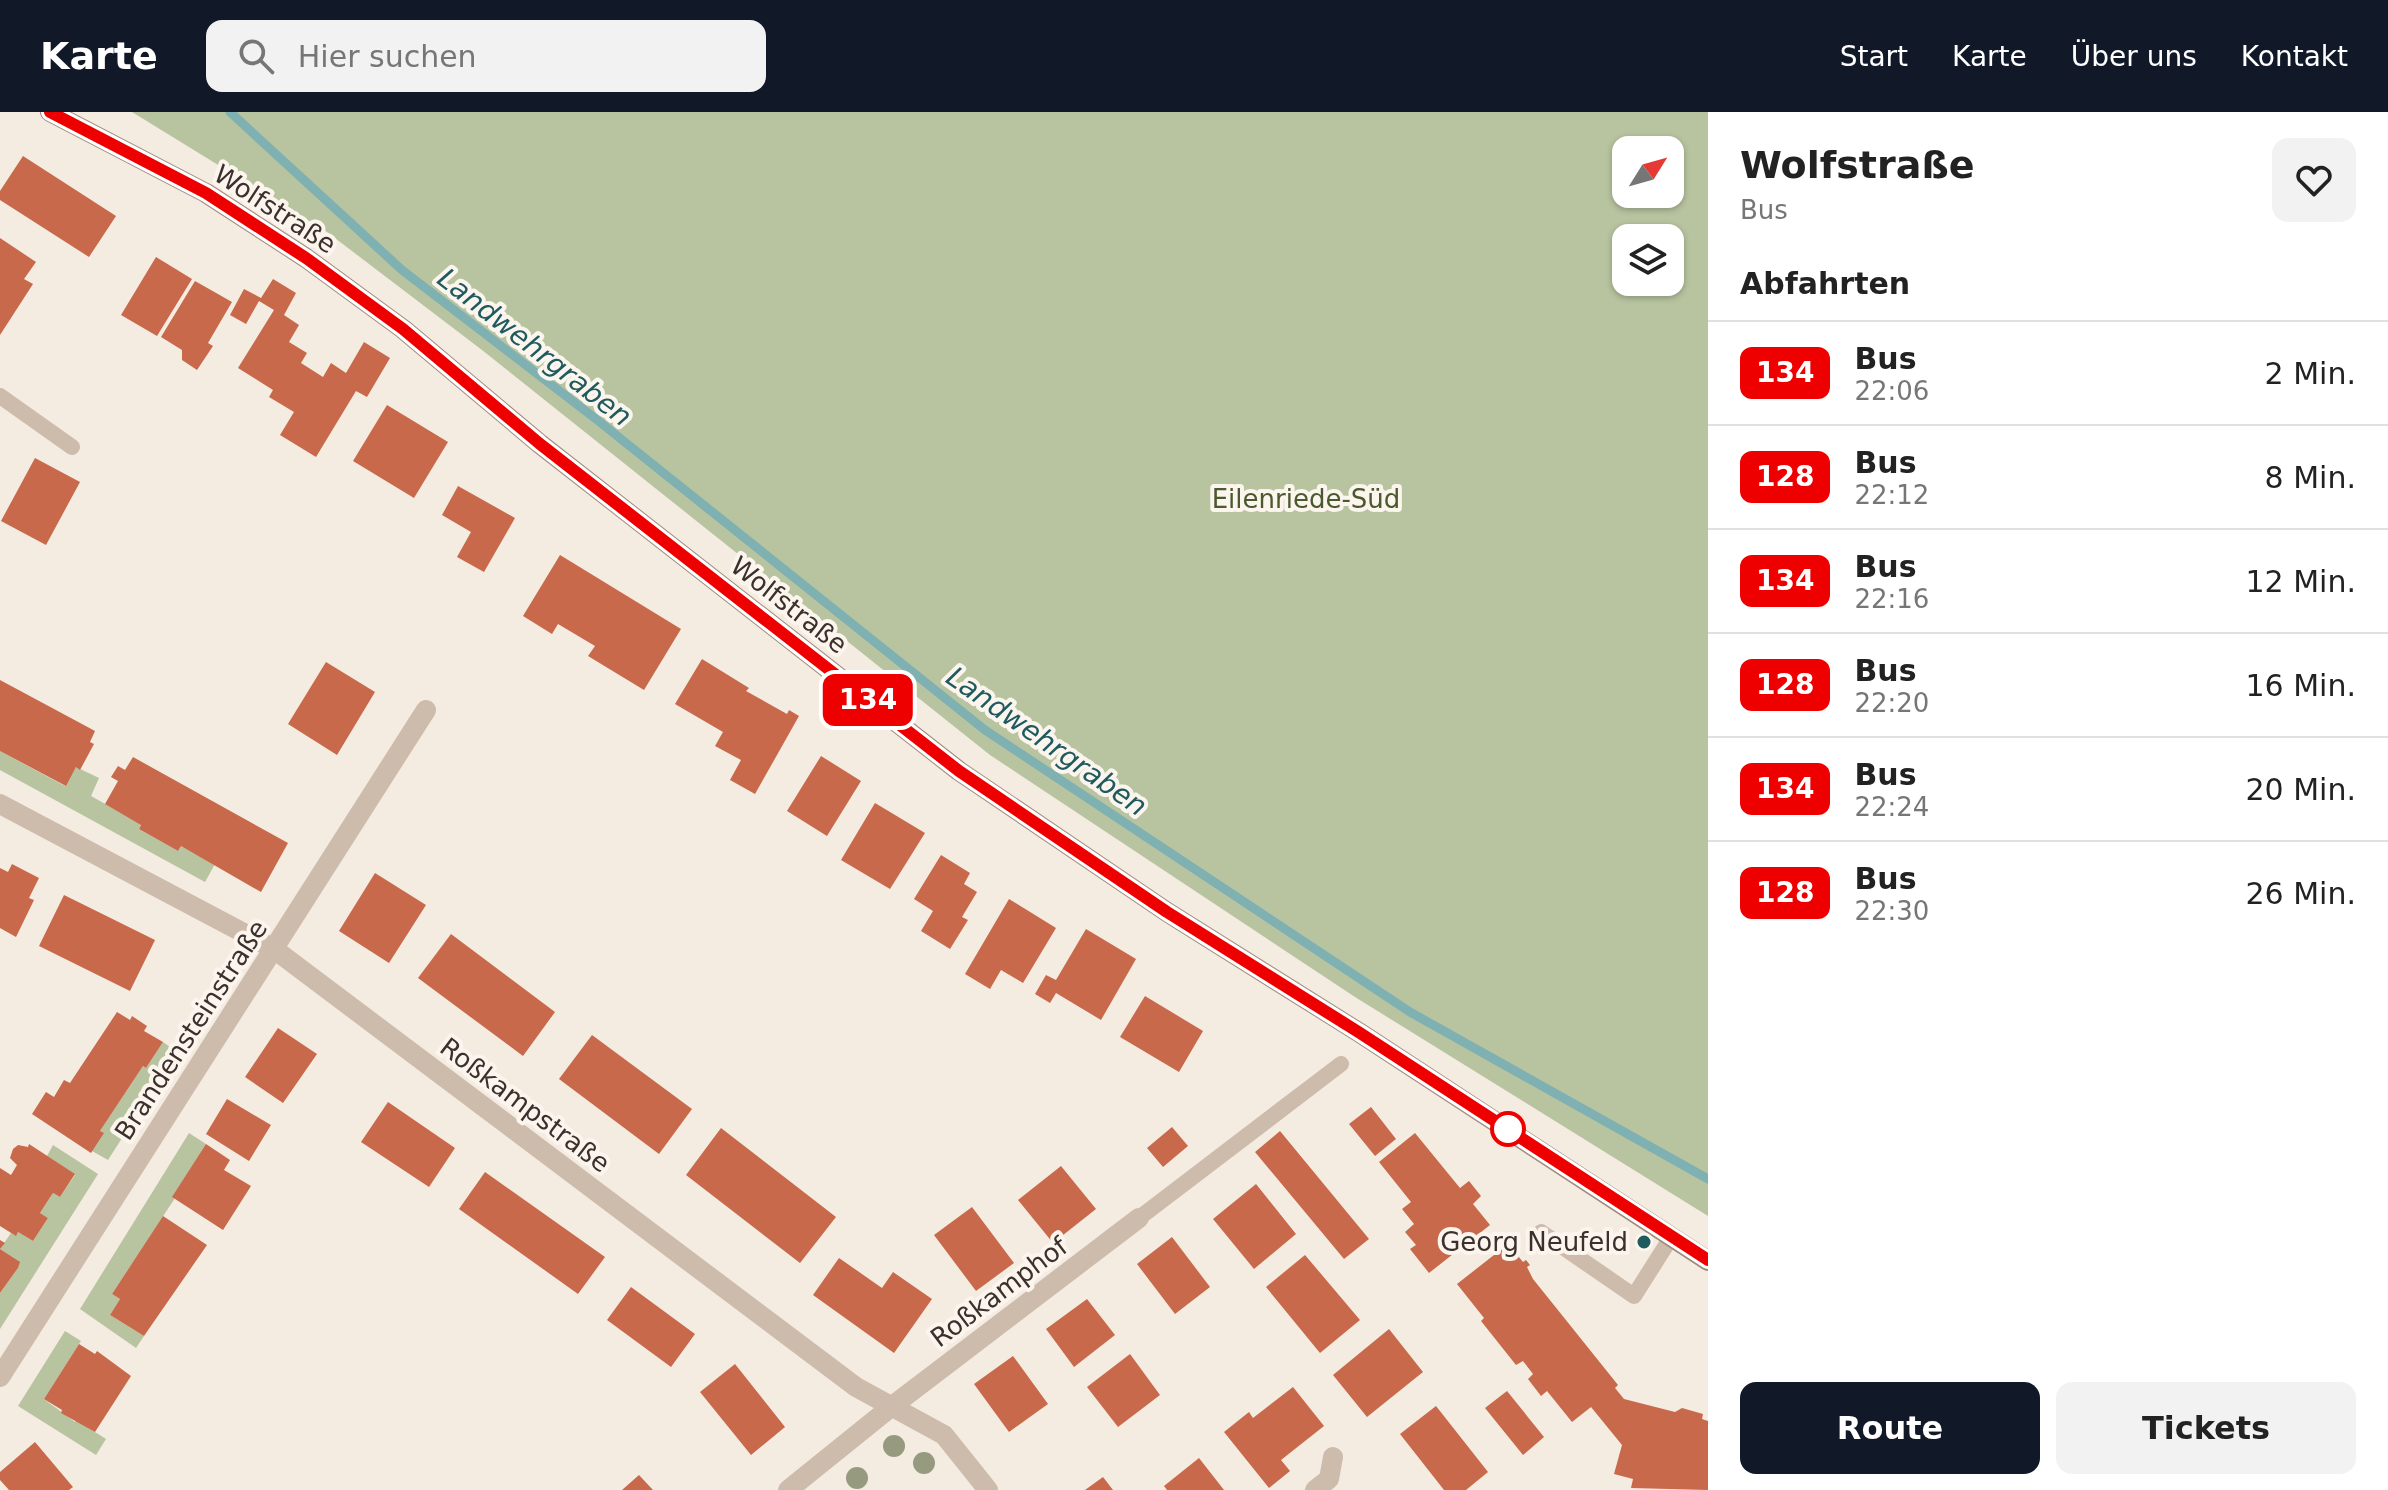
<!DOCTYPE html>
<html lang="de">
<meta charset="utf-8">
<style>
:root{--surface:#fff;--page:#f2f2f2;--text:#222;--muted:#767676;--line:#e0e0e0;--accent:#111827}
body{margin:0;font-family:"DejaVu Sans",sans-serif;background:var(--page);color:var(--text);height:100vh;display:flex;flex-direction:column;font-size:30px;white-space:nowrap}
*{box-sizing:border-box;margin:0}
p{font-size:26px;color:var(--muted)}
.icon{flex:none;width:44px;height:44px;fill:none;stroke:currentColor;stroke-width:2;stroke-linecap:round;stroke-linejoin:round}
.map{position:relative;flex:1;overflow:hidden}
.panel{display:flex;flex-direction:column;background:var(--surface);width:680px}
.panel>*{flex:none}
.badge{padding:0 16px;border-radius:12px;font-size:28px;line-height:52px}
.needle{width:52px;rotate:53deg}
.controls{position:absolute;left:1612px;top:24px;display:grid;gap:16px}
.controls a{display:grid;place-items:center;width:72px;height:72px;border-radius:16px;background:var(--surface);box-shadow:0 2px 6px #0004;font-size:40px}
.map>.badge{position:absolute;translate:-50% -50%;box-shadow:0 0 0 4px #fff}
h2{padding:0 32px;font-size:30px;line-height:72px}
.round{display:grid;place-items:center;flex:none;width:84px;height:84px;border-radius:16px;background:var(--page)}
.summary{display:flex;align-items:center;justify-content:space-between;height:136px;padding:0 32px}
h1{font-size:38px;font-weight:700;line-height:60px}
.cta{display:flex;gap:16px;margin-top:auto;padding:16px 32px}
.cta a{flex:1;height:92px;border-radius:16px;background:var(--accent);color:#fff;font-size:32px;font-weight:700;line-height:92px;text-align:center}
.cta a+a{background:var(--page);color:var(--text)}
ul{padding:0;list-style:none}
li{display:flex;align-items:center;gap:24px;height:104px;padding:0 32px;border-top:2px solid var(--line)}
li div{flex:1}
li b{display:block;font-size:30px}
li em{font-style:normal}
li .badge{min-width:88px;font-weight:700;text-align:center}
header{display:flex;align-items:center;gap:48px;box-sizing:border-box;height:112px;padding:0 40px;background:var(--accent);color:#fff}
header strong{font-size:38px}
nav{display:flex;gap:44px;margin-inline-start:auto;font-size:28px}
.search{width:560px;height:72px;background:var(--page);display:flex;align-items:center;gap:20px;box-sizing:border-box;padding:0 28px;border-radius:16px;color:var(--muted);font-size:30px}
main{display:flex;flex:1;min-height:0}
.map>svg:first-child{display:block}
.green{fill:#b8c4a0;fill-rule:evenodd}
.lines{fill:none;stroke-linecap:round;stroke-linejoin:round}
.stream{stroke:#7fb0b2;stroke-width:9}
.building{fill:#c8694b}
.lane{stroke:#cdbbac;stroke-width:16}
.street{stroke:#cdbbac;stroke-width:20}
.secondary{stroke:#a18a7d;stroke-width:20}
.tree{fill:#969b7f}
.line-casing{stroke:#fff;stroke-width:18}
.line{stroke:#e00;stroke-width:12}
.stop-dot{fill:#fff;stroke:#e00;stroke-width:4}
.poi-dot{fill:#1f5a5e;stroke:#fbf5ee;stroke-width:3}
.labels{text-anchor:middle;stroke-width:8;stroke-linejoin:round;paint-order:stroke}
.street-label{font-size:26px;fill:#3b302b;stroke:#fbf5ee}
.park-label{font-size:26px;fill:#4a5a2e;stroke:#fbf5ee}
.poi-label{font-size:26px;fill:#3b302b;stroke:#fbf5ee;text-anchor:end}
.water-label{font-size:28px;font-style:italic;fill:#1f5a5e;stroke:#fbf5ee}
</style>
<header>
<strong>Karte</strong>
<div class="search"><svg class="icon" aria-label="search" viewBox="0 0 24 24"><circle cx="10" cy="10" r="6"/><path d="M15 15l6 6"/></svg>Hier suchen</div>
<nav><a>Start</a><a>Karte</a><a>Über uns</a><a>Kontakt</a></nav>
</header>
<main>
<div class="map">
<svg width="1708" height="1378" viewBox="0 0 1708 1378">
<rect width="100%" height="100%" fill="#f4ebe1"/>
<path class="green" d="M132,0H1708V1104L1355,885L990,643L482,238L327,120ZM1626,38H1670V82H1626ZM1626,126H1670V170H1626Z
M0,639L65,674L76,655L99,666L91,684L141,712L139,717L178,739L181,734L215,752L205,770L0,658Z
M163,930L177,940L108,1048L92,1039L103,1021L100,1019L143,954L146,956Z
M189,1021L206,1032L173,1085L175,1086L112,1182L120,1187L110,1203L144,1224L136,1236L80,1197Z
M53,1033L98,1062L0,1217V1181L18,1156L19,1150L0,1137L11,1121L15,1123L18,1120L33,1129L48,1106L40,1101L53,1081L60,1085L75,1063L47,1044Z
M65,1219L81,1229L44,1287L75,1310L76,1308L106,1327L96,1343L18,1294Z"/>
<g class="lines">
<path class="stream" d="M230,0L402,158L596,307L985,618L1410,900L1708,1067"/>
</g>
<path class="building" d="M23,44L116,104L89,145L0,88V79Z
M0,126L36,150L24,167L33,172L0,223Z
M156,145L192,167L157,224L121,203Z
M273,167L296,181L284,203L299,213L289,230L307,241L301,251L323,265L331,251L346,261L364,230L390,246L367,285L356,279L316,345L280,323L294,300L269,285L273,278L238,256L274,198L259,189L246,212L230,203L244,177L261,186Z
M195,169L232,190L208,231L213,234L197,258L182,248V238L161,225Z
M387,293L448,330L414,386L353,349Z
M35,346L80,370L46,433L1,409Z
M458,374L515,406L484,460L457,445L471,420L442,403Z
M560,443L681,517L644,578L588,544L595,534L558,512L552,522L523,504Z
M702,547L749,576L746,579L787,602L789,598L799,604L755,682L730,668L741,648L715,634L723,620L675,592Z
M326,550L375,580L337,643L288,612Z
M0,568L95,619L90,630L94,632L80,658L76,655L66,674L0,639Z
M821,644L861,669L827,724L787,699Z
M133,645L288,731L261,780L181,734L178,739L139,717L141,713L105,692L118,669L111,665L118,654L125,658Z
M875,691L925,721L890,777L841,748Z
M941,743L970,761L964,772L977,780L962,805L968,808L950,837L921,819L933,799L914,787Z
M12,752L39,766L29,786L34,788L16,825L0,816V756L8,760Z
M375,761L426,793L389,851L339,819Z
M64,783L155,828L130,879L39,834Z
M1009,787L1056,816L1023,871L1001,858L990,877L965,862Z
M1086,817L1136,847L1101,908L1056,881L1050,891L1035,882L1046,863L1056,868Z
M451,822L555,900L523,944L418,866Z
M1145,884L1203,919L1179,960L1120,925Z
M117,900L130,908L132,904L147,914L144,919L163,930L146,956L143,954L100,1019L104,1021L91,1041L32,1002L46,980L54,985L64,968L70,971Z
M278,916L317,942L283,991L245,965Z
M592,923L692,997L659,1042L559,967Z
M227,987L271,1013L249,1049L206,1022Z
M388,990L455,1036L429,1075L361,1030Z
M1371,995L1396,1027L1375,1044L1349,1012Z
M1172,1015L1188,1034L1163,1055L1147,1036Z
M721,1016L836,1105L800,1151L686,1063Z
M1280,1019L1369,1127L1344,1147L1255,1040Z
M1415,1021L1460,1076L1469,1069L1481,1084L1473,1092L1490,1113L1429,1161L1410,1137L1416,1133L1405,1120L1414,1112L1402,1097L1411,1090L1379,1050Z
M29,1032L75,1062L60,1085L53,1081L49,1087L40,1101L48,1106L33,1129L18,1120L16,1124L0,1114V1056L11,1063L17,1053L10,1046L13,1037L18,1033L28,1035Z
M206,1032L230,1048L224,1058L251,1074L223,1118L172,1085Z
M1061,1054L1096,1097L1053,1131L1018,1088Z
M485,1060L605,1145L578,1182L459,1097Z
M1256,1072L1296,1122L1254,1157L1213,1107Z
M972,1095L1014,1151L976,1179L934,1123Z
M163,1104L207,1133L144,1224L110,1203L120,1187L112,1182Z
M1172,1125L1210,1175L1175,1202L1137,1152Z
M0,1128L5,1131L0,1137L20,1150L18,1156L0,1181Z
M1508,1132L1523,1150L1526,1148L1530,1153L1527,1155L1533,1167L1618,1273L1615,1276L1624,1287L1675,1300L1682,1296L1703,1302L1702,1307L1708,1309V1378L1631,1376L1633,1367L1614,1362L1622,1333L1591,1295L1572,1310L1547,1279L1541,1284L1528,1267L1533,1262L1523,1249L1516,1253L1481,1209L1484,1206L1457,1172Z
M1305,1143L1360,1208L1320,1241L1266,1175Z
M839,1146L882,1176L893,1160L932,1187L894,1241L813,1183Z
M631,1175L695,1222L671,1255L607,1208Z
M1087,1187L1115,1223L1074,1255L1046,1217Z
M1389,1217L1423,1260L1367,1305L1333,1263Z
M79,1232L95,1242L97,1239L131,1264L95,1320L61,1301L62,1298L44,1287Z
M1130,1242L1160,1283L1118,1315L1087,1275Z
M1013,1244L1048,1292L1009,1320L974,1272Z
M735,1252L785,1315L751,1343L700,1280Z
M1293,1275L1324,1314L1281,1348L1290,1359L1269,1376L1224,1320L1249,1300L1253,1306Z
M1507,1279L1544,1325L1523,1343L1485,1296Z
M1436,1294L1488,1360L1466,1378H1444L1400,1322Z
M35,1330L73,1375L69,1378H9L0,1368V1360Z
M1199,1346L1224,1378H1167L1164,1374Z
M639,1363L653,1378H622Z
M1103,1365L1113,1378H1085Z"/>
<g class="lines">
<path class="lane" d="M0,284L72,335
M1139,1106L1341,952
M1541,1120L1634,1184L1672,1124"/>
<path class="street" d="M0,692L274,837L856,1275L944,1323L988,1378
M0,1265L426,598
M788,1378L891,1295L1139,1106
M1315,1378L1329,1367L1333,1345"/>
<path class="secondary" d="M50,0L206,81L306,146L403,217L540,332L959,659L1167,800L1360,921L1708,1149"/>
</g>
<g class="tree">
<circle cx="894" cy="1334" r="11"/>
<circle cx="924" cy="1351" r="11"/>
<circle cx="857" cy="1366" r="11"/>
</g>
<g class="lines">
<defs>
<path id="line" d="M50,0L206,81L306,146L403,217L540,332L959,659L1167,800L1360,921L1708,1148"/>
</defs>
<use href="#line" class="line-casing"/>
<use href="#line" class="line"/>
</g>
<circle class="stop-dot" cx="1508" cy="1017" r="16"/>
<circle class="poi-dot" cx="1644" cy="1130" r="8"/>
<g class="labels">
<g class="street-label">
<text transform="translate(275 97) rotate(33)" y="9">Wolfstraße</text>
<text transform="translate(789 493) rotate(38)" y="9">Wolfstraße</text>
<text transform="translate(191 918) rotate(-57)" y="9">Brandensteinstraße</text>
<text transform="translate(525 993) rotate(37)" y="9">Roßkampstraße</text>
<text transform="translate(999 1180) rotate(-37)" y="9">Roßkamphof</text>
</g>
<g class="park-label">
<text x="1306" y="396">Eilenriede-Süd</text>
</g>
<g class="poi-label">
<text x="1628" y="1139">Georg Neufeld</text>
</g>
<g class="water-label">
<text transform="translate(535 235) rotate(38)" y="10">Landwehrgraben</text>
<text transform="translate(1047 629) rotate(35)" y="10">Landwehrgraben</text>
</g>
</g>
</svg>
<div class="controls">
<a><svg class="needle" viewBox="-14 -14 28 28"><path d="M0-13l5 13h-10z" fill="#e53935"/><path d="M0 13l5-13h-10z" fill="#767676"/></svg></a>
<a><svg class="icon" aria-label="layers" viewBox="0 0 24 24"><path d="M12 4l9 5-9 5-9-5zM3 14l9 5 9-5"/></svg></a>
</div>
<b class="badge" style="left:868px;top:588px;background:#e00;color:#fff">134</b>
</div>
<section class="panel">
<div class="summary"><div><h1>Wolfstraße</h1><p>Bus</p></div><a class="round"><svg class="icon" aria-label="heart" viewBox="0 0 24 24"><path d="M12 20l-8-8c-3-5 5-10 8-4 3-6 11-1 8 4z"/></svg></a></div>
<h2>Abfahrten</h2>
<ul>
<li><span class="badge" style="background:#e00;color:#fff">134</span><div><b>Bus</b><p>22:06</p></div><em>2 Min.</em></li>
<li><span class="badge" style="background:#e00;color:#fff">128</span><div><b>Bus</b><p>22:12</p></div><em>8 Min.</em></li>
<li><span class="badge" style="background:#e00;color:#fff">134</span><div><b>Bus</b><p>22:16</p></div><em>12 Min.</em></li>
<li><span class="badge" style="background:#e00;color:#fff">128</span><div><b>Bus</b><p>22:20</p></div><em>16 Min.</em></li>
<li><span class="badge" style="background:#e00;color:#fff">134</span><div><b>Bus</b><p>22:24</p></div><em>20 Min.</em></li>
<li><span class="badge" style="background:#e00;color:#fff">128</span><div><b>Bus</b><p>22:30</p></div><em>26 Min.</em></li>
</ul>
<div class="cta"><a>Route</a><a>Tickets</a></div>
</section>
</main>
